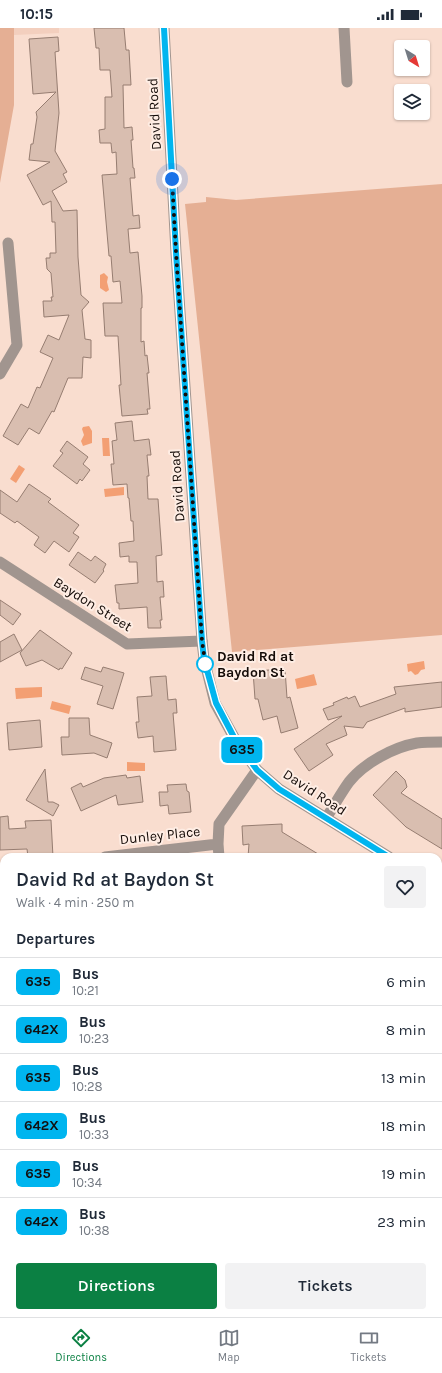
<!DOCTYPE html>
<meta charset="utf-8">
<style>
:root{--surface:#fff;--page:#f2f2f3;--text:#1f2937;--muted:#747a83;--line:#e0e1e3;--accent:#0b8043}
body{margin:0;font-family:Karla,sans-serif;background:var(--page);color:var(--text);height:100vh;display:flex;flex-direction:column;font-size:15px;white-space:nowrap}
*{box-sizing:border-box;margin:0}
p{font-size:13px;color:var(--muted)}
.icon{flex:none;width:22px;height:22px;fill:none;stroke:currentColor;stroke-width:2;stroke-linecap:round;stroke-linejoin:round}
.map{position:relative;flex:1;overflow:hidden}
.sheet{position:absolute;left:0px;top:825px;width:442px;height:464px;display:flex;flex-direction:column;background:var(--surface);border-radius:12px 12px 0 0;box-shadow:0 1px 3px #0004}
.sheet>*{flex:none}
.badge{padding:0 8px;border-radius:6px;font-size:14px;line-height:26px}
.needle{width:26px;rotate:142deg}
.controls{position:absolute;left:394px;top:12px;display:grid;gap:8px}
.controls a{display:grid;place-items:center;width:36px;height:36px;border-radius:4px;background:var(--surface);box-shadow:0 1px 3px #0004;font-size:20px}
.you{position:absolute;width:20px;height:20px;margin:-10px;border:3px solid #fff;border-radius:50%;background:#1a73e8;box-shadow:0 0 0 6px #1a73e833}
.map>.badge{position:absolute;translate:-50% -50%;box-shadow:0 0 0 2px #fff}
h2{padding:0 16px;font-size:15px;line-height:36px}
.round{display:grid;place-items:center;flex:none;width:42px;height:42px;border-radius:4px;background:var(--page)}
.head{display:flex;align-items:center;justify-content:space-between;height:68px;padding:0 16px}
h1{font-size:19px;font-weight:600;line-height:30px}
.action{display:flex;gap:8px;margin-top:auto;padding:8px 16px}
.action a{flex:1;height:46px;border-radius:4px;background:var(--accent);color:#fff;font-size:16px;font-weight:600;line-height:46px;text-align:center}
.action a+a{background:var(--page);color:var(--text)}
ul{padding:0;list-style:none}
li{display:flex;align-items:center;gap:12px;height:48px;padding:0 16px;border-top:1px solid var(--line)}
li div{flex:1}
li b{display:block;font-size:15px}
li em{font-style:normal}
li .badge{min-width:44px;font-weight:700;text-align:center}
.status{display:flex;justify-content:space-between;align-items:center;height:28px;padding:0 20px;background:var(--surface);direction:ltr}
.status svg{height:11px;fill:currentColor}
.dock{display:flex;justify-content:space-around;align-items:center;height:56px;border-top:1px solid var(--line);background:var(--surface);font-size:11px;color:var(--muted)}
.dock a{display:grid;justify-items:center;gap:2px}
.dock .selected{color:var(--accent)}
.map>svg:first-child{display:block}
.built{fill:#f3cfbe}
.green{fill:#e5af94}
.water{fill:#f39f73}
.building{fill:#d9beb0;stroke:#967d71}
.lines{fill:none;stroke-linecap:round;stroke-linejoin:round}
.service{stroke:#a1958f;stroke-width:7}
.minor{stroke:#a1958f;stroke-width:11}
.tertiary{stroke:#a1958f;stroke-width:11}
.primary{stroke:#69554b;stroke-width:11}
.line-casing{stroke:#fff;stroke-width:9}
.line{stroke:#00b5ef;stroke-width:6}
.walk{stroke:#140b07;stroke-width:4;stroke-dasharray:0 7.2}
.stop-dot{fill:#fff;stroke:#00b5ef;stroke-width:2}
.labels{text-anchor:middle;stroke-width:4;stroke-linejoin:round;paint-order:stroke}
.street-label{font-size:14px;fill:#140b07;stroke:#feede4}
.stop-label{font-size:14px;font-weight:bold;fill:#140b07;stroke:#feede4;text-anchor:start}
</style>
<div class="status"><b>10:15</b><svg viewBox="0 0 49 12"><path d="M0 12V9h3v3zM5 12V6h3v6zM10 12V3h3v9zM15 12V0h3v12zM26 1h20v11H26zM47 4h2v5h-2z"/></svg></div>
<div class="map">
<svg width="442" height="1289" viewBox="0 0 442 1289">
<rect width="100%" height="100%" fill="#f9ddcf"/>
<path class="built" d="M14,0H59V5L14,7Z"/>
<path class="green" d="M0,0H14V77L0,155Z
M442,156V607L232,624L185,176L206,174V169L236,172Z"/>
<path class="water" d="M104,245L108,249L107,254L109,262L106,264L100,260V247Z
M89,398L92,403V415L83,418L81,413L84,407L82,401L83,399Z
M102,410H109L110,428H103Z
M19,437L25,441L16,455L10,451Z
M124,459V467L105,469L104,461Z
M424,633L425,641L421,642L418,646L415,647L411,643L408,644L407,636Z
M314,646L317,657L297,661L295,651Z
M42,659V669L16,671L15,660Z
M52,673L71,678L69,686L50,681Z
M127,734L145,735V743H127Z"/>
<path class="building" d="M94,0H124L126,22H129L131,57H123L124,100L132,99L133,112H131L133,140H134L135,150H130L133,188L139,187L140,200L128,201L130,225L138,224L142,268V280H141V314L144,313L145,328L147,327L149,345H147L150,381H147L148,386L122,388L119,357H121L118,308H105L103,275H122L120,253L113,254L111,228H109L102,147L117,146L116,124L112,125L111,115H100L99,102L105,101V69H112L110,42H100L99,20H96Z
M58,9L59,23L55,24L59,85L55,123L67,144L63,146L67,154L52,163L63,183L77,182L78,229L81,267L89,274L82,282L85,311L91,312V330L83,329L82,350H68L54,384L52,383L39,406L29,400L18,417L3,408L21,376L28,380L37,359L40,360L53,330L40,324L48,307L59,312L69,287L44,289L43,273H52L51,269H53L51,245L47,241L46,230H50V225H56L55,194H52L51,173L43,177L27,147L50,134L29,132L31,116H33L37,89L36,84L56,64L33,66L29,11Z
M132,393L134,413L149,411L151,427H147L149,448H147L148,471H158L162,527L156,528L157,554L163,553L164,569H160L162,592H160L161,600H148L147,579L119,581V575H117L115,557L138,555L137,534H129V528L120,529L119,515L134,513L133,493H131L129,470H128L127,456L113,457L111,436H114L112,413L117,412L115,395Z
M67,413L88,429L83,436L90,442L82,453L80,451L77,456L53,438L63,425L60,423Z
M29,456L51,471L48,474L79,497L73,505L79,509L69,524L54,513L45,525L34,517L39,509L17,493L15,495L0,485V462L17,474Z
M78,524L91,533L95,528L106,536L103,542L104,543L95,555L69,537Z
M0,572L21,586L13,597L0,587Z
M40,602L72,625L62,641L60,640L59,642L42,632L26,638L20,625Z
M14,606L22,622L0,634V614Z
M85,639L101,644L103,639L124,645L113,681L97,676L103,658L81,651Z
M285,641L287,670L290,669L298,700L281,705L277,688L263,692L258,671H255L253,643Z
M166,648L168,672L176,671L177,685H173L176,722L154,724L153,708L138,710L136,694H139L137,669L152,668L150,649Z
M442,654V679L405,684V680L367,694L363,700L344,698L347,707L326,716L333,727L309,743L294,721L342,688L328,692L323,681L334,677L333,675L347,669L348,671L355,668L360,679L396,666L394,659Z
M69,690H89L90,707L112,715L107,730L94,725L62,727L61,709H69Z
M40,692L42,719L9,722L7,695Z
M45,741L48,774H53L59,777L53,788L26,772Z
M396,743L405,752L407,759L401,765L442,791V821L406,799L373,767Z
M126,747L127,750L140,748L143,774L118,777L116,767L81,783L71,760L81,755L83,759L104,750Z
M186,756L187,763L189,764L191,784L169,786L168,777L160,778L159,764H168L167,757Z
M8,788L9,801L26,800L25,793L51,792L53,829H28L27,821L0,822V789Z
M282,796V804L323,829H248L249,816L243,817L242,798Z"/>
<g class="lines">
<path class="service" d="M0,1144L4,1145
M438,1278H442
M150,1289V1285
M262,1289L263,1285
M371,1289L372,1285"/>
<path class="minor" d="M344,0L347,54
M0,346L17,317L8,215
M0,534L127,616L202,613
M326,790C334,778 341,765 349,754C364,735 394,719 417,715C425,714 434,714 442,714
M105,829L218,816
M219,829L218,816L219,796L257,742"/>
<path class="tertiary" d="M164,0L176,224L202,613L204,631L215,675L236,713L257,742L279,761L389,829
M438,860L442,862"/>
<path class="primary" d="M0,994L4,997
M438,1176H442"/>
</g>
<g class="lines">
<defs>
<path id="line" d="M164,0L176,224L202,613L204,631L216,675L236,713L257,742L279,761L389,829"/>
</defs>
<use href="#line" class="line-casing"/>
<use href="#line" class="line"/>
<path class="walk" d="M172,151L176,224L202,613L206,640L205,636"/>
</g>
<circle class="stop-dot" cx="205" cy="636" r="8"/>
<g class="labels">
<g class="street-label">
<text transform="translate(154 86) rotate(-93)" y="5">David Road</text>
<text transform="translate(177 458) rotate(-94)" y="5">David Road</text>
<text transform="translate(93 576) rotate(32)" y="5">Baydon Street</text>
<text transform="translate(315 764) rotate(33)" y="5">David Road</text>
<text transform="translate(160 807) rotate(-6)" y="5">Dunley Place</text>
</g>
<g class="stop-label">
<text x="217" y="633">David Rd at<tspan x="217" dy="16">Baydon St</tspan></text>
</g>
</g>
</svg>
<div class="controls">
<a><svg class="needle" viewBox="-14 -14 28 28"><path d="M0-13l5 13h-10z" fill="#e53935"/><path d="M0 13l5-13h-10z" fill="#747a83"/></svg></a>
<a><svg class="icon" aria-label="layers" viewBox="0 0 24 24"><path d="M12 4l9 5-9 5-9-5zM3 14l9 5 9-5"/></svg></a>
</div>
<div class="you" style="left:172px;top:151px"></div>
<b class="badge" style="left:242px;top:722px;background:#00b5ef;color:#111">635</b>
<section class="sheet">
<div class="head"><div><h1>David Rd at Baydon St</h1><p>Walk · 4 min · 250 m</p></div><a class="round"><svg class="icon" aria-label="heart" viewBox="0 0 24 24"><path d="M12 20l-8-8c-3-5 5-10 8-4 3-6 11-1 8 4z"/></svg></a></div>
<h2>Departures</h2>
<ul>
<li><span class="badge" style="background:#00b5ef;color:#111">635</span><div><b>Bus</b><p>10:21</p></div><em>6 min</em></li>
<li><span class="badge" style="background:#00b5ef;color:#111">642X</span><div><b>Bus</b><p>10:23</p></div><em>8 min</em></li>
<li><span class="badge" style="background:#00b5ef;color:#111">635</span><div><b>Bus</b><p>10:28</p></div><em>13 min</em></li>
<li><span class="badge" style="background:#00b5ef;color:#111">642X</span><div><b>Bus</b><p>10:33</p></div><em>18 min</em></li>
<li><span class="badge" style="background:#00b5ef;color:#111">635</span><div><b>Bus</b><p>10:34</p></div><em>19 min</em></li>
<li><span class="badge" style="background:#00b5ef;color:#111">642X</span><div><b>Bus</b><p>10:38</p></div><em>23 min</em></li>
</ul>
<div class="action"><a>Directions</a><a>Tickets</a></div>
</section>
</div>
<nav class="dock">
<a class="selected"><svg class="icon" aria-label="directions" viewBox="0 0 24 24"><path d="M12 3l9 9-9 9-9-9zM9 14v-3h6M13 9l2 2-2 2"/></svg>Directions</a>
<a><svg class="icon" aria-label="map" viewBox="0 0 24 24"><path d="M3 6l6-2 6 2 6-2v14l-6 2-6-2-6 2zM9 4v14M15 6v14"/></svg>Map</a>
<a><svg class="icon" aria-label="tickets" viewBox="0 0 24 24"><path d="M3 7h18v10H3zM15 7v10"/></svg>Tickets</a>
</nav>
